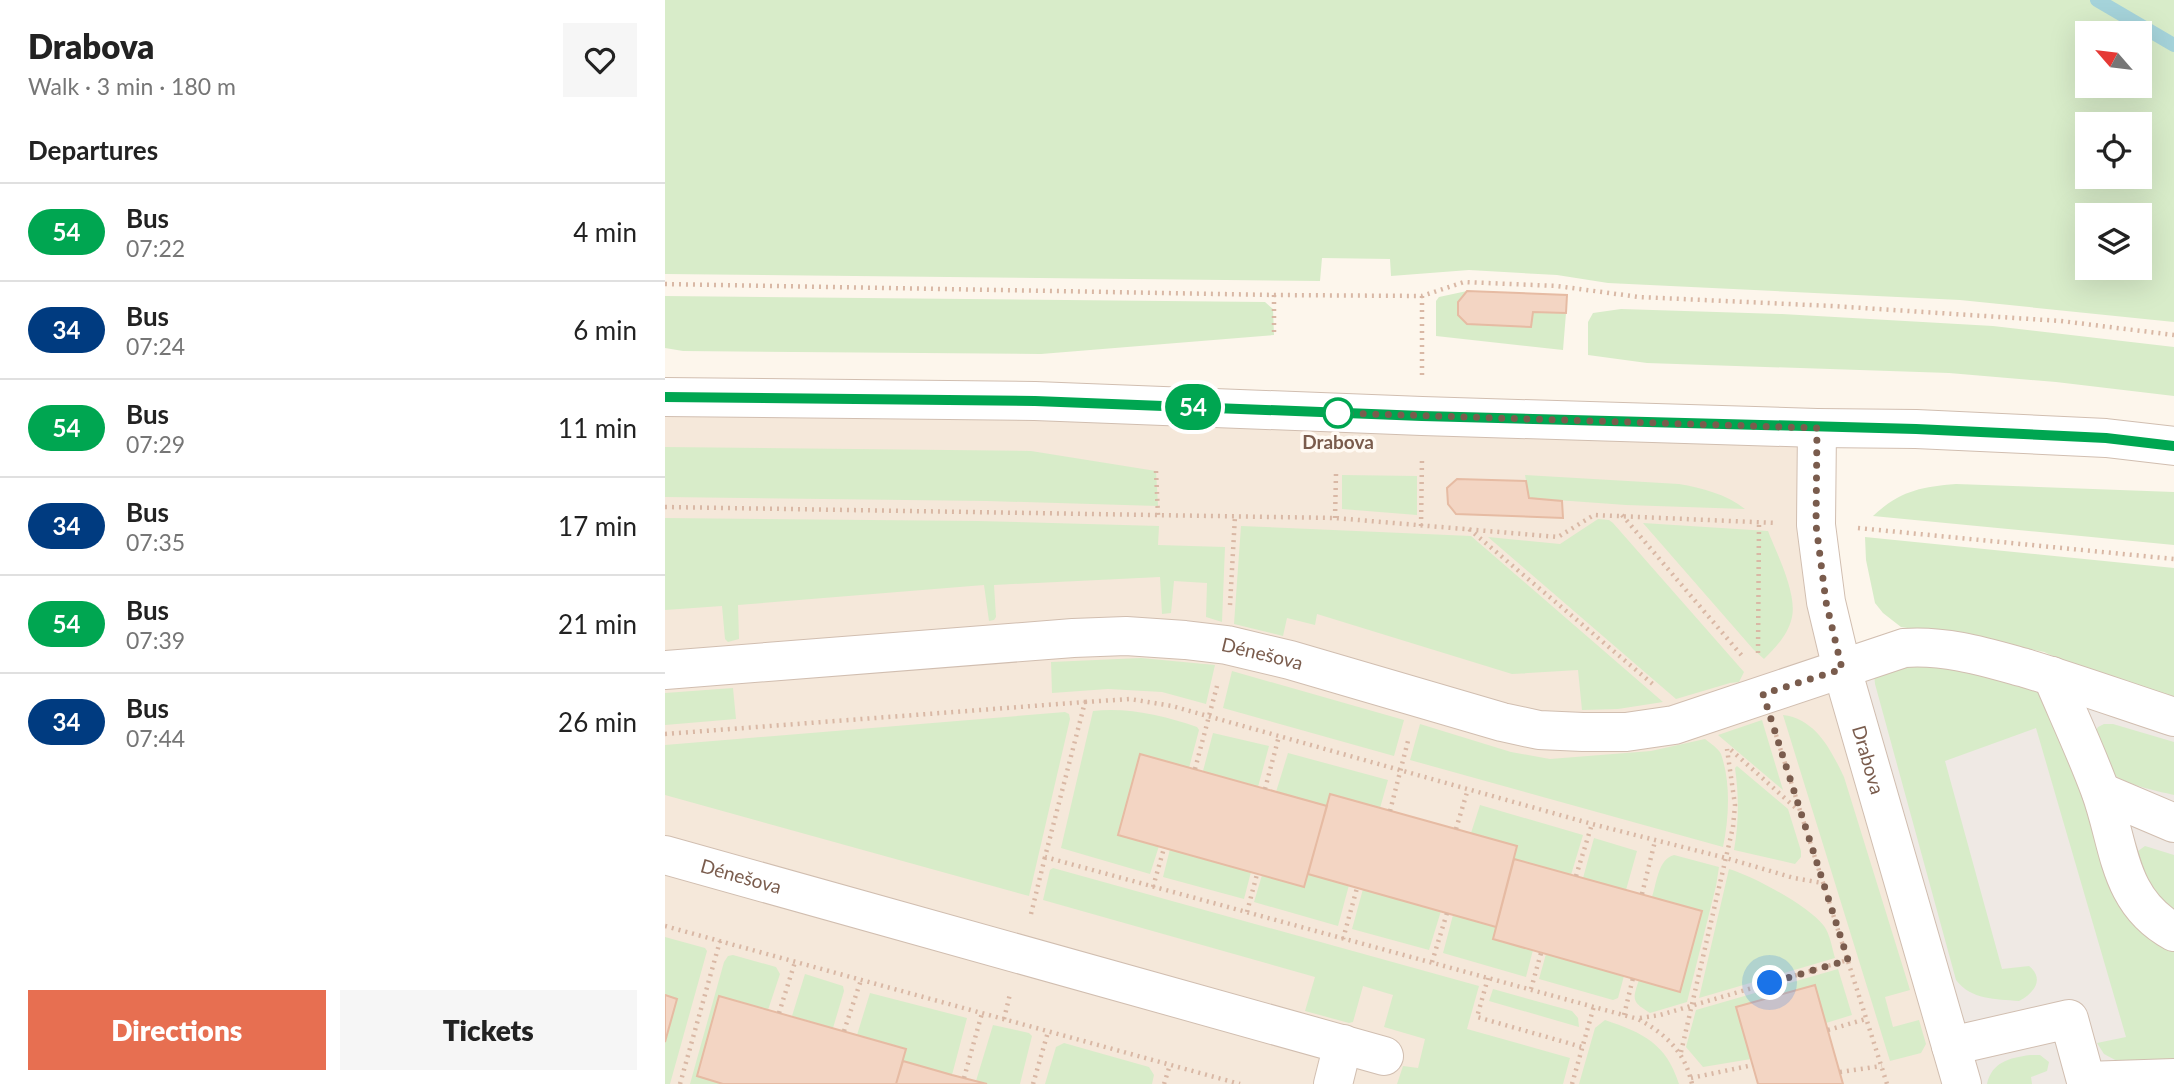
<!DOCTYPE html>
<meta charset="utf-8">
<style>
:root{--surface:#fff;--page:#f6f6f6;--text:#222;--muted:#767676;--line:#e0e0e0;--accent:#e76f51}
body{margin:0;font-family:Lato,sans-serif;background:var(--page);color:var(--text);height:100vh;display:flex;flex-direction:column;font-size:26px;white-space:nowrap}
*{box-sizing:border-box;margin:0}
p{font-size:23px;color:var(--muted)}
.icon{flex:none;width:38px;height:38px;fill:none;stroke:currentColor;stroke-width:2;stroke-linecap:round;stroke-linejoin:round}
.map{position:relative;flex:1;overflow:hidden}
.drawer{display:flex;flex-direction:column;background:var(--surface);width:665px}
.drawer>*{flex:none}
.badge{padding:0 14px;border-radius:23px;font-size:24px;line-height:46px}
.needle{width:46px;rotate:298deg}
.tools{position:absolute;left:1410px;top:21px;display:grid;gap:14px}
.tools a{display:grid;place-items:center;width:77px;height:77px;border-radius:0px;background:var(--surface);box-shadow:0 7px 28px #0002;font-size:35px}
.you{position:absolute;width:35px;height:35px;margin:-18px;border:5px solid #fff;border-radius:50%;background:#1a73e8;box-shadow:0 0 0 10px #1a73e833}
.map>.badge{position:absolute;translate:-50% -50%;box-shadow:0 0 0 4px #fff}
h2{padding:0 28px;font-size:26px;line-height:63px}
.round{display:grid;place-items:center;flex:none;width:74px;height:74px;border-radius:0px;background:var(--page)}
.overview{display:flex;align-items:center;justify-content:space-between;height:119px;padding:0 28px}
h1{font-size:33px;font-weight:800;line-height:52px}
.button{display:flex;gap:14px;margin-top:auto;padding:14px 28px}
.button a{flex:1;height:80px;border-radius:0px;background:var(--accent);color:#fff;font-size:28px;font-weight:800;line-height:80px;text-align:center}
.button a+a{background:var(--page);color:var(--text)}
ul{padding:0;list-style:none}
li{display:flex;align-items:center;gap:21px;height:98px;padding:0 28px;border-top:2px solid var(--line)}
li div{flex:1}
li b{display:block;font-size:26px}
li em{font-style:normal}
li .badge{min-width:77px;font-weight:700;text-align:center}
main{display:flex;flex:1;min-height:0}
.map>svg:first-child{display:block}
.residential{fill:#f5e8da}
.industrial{fill:#efe9e4}
.green{fill:#d8ecc9;fill-rule:evenodd}
.lines{fill:none;stroke-linecap:round;stroke-linejoin:round}
.stream{stroke:#a5d3da;stroke-width:14}
.building{fill:#f3d5c3;stroke:#e6bba3;stroke-width:2}
.minor-casing{stroke:#d1beb0;stroke-width:40}
.path{stroke:#d9b8a5;stroke-width:4.5;stroke-dasharray:2 5;stroke-linecap:butt}
.minor{stroke:#fff;stroke-width:38}
.line-casing{stroke:#fff;stroke-width:16}
.line{stroke:#00a651;stroke-width:10}
.walk{stroke:#7a5c4d;stroke-width:7;stroke-dasharray:0 12.6}
.stop-dot{fill:#fff;stroke:#00a651;stroke-width:3.5}
.labels{text-anchor:middle;stroke-width:7;stroke-linejoin:round;paint-order:stroke}
.stop-label{font-size:19px;font-weight:bold;fill:#7a5c4d;stroke:#fffaf3}
.street-label{font-size:19px;fill:#7a5c4d;stroke:#fffaf3}
</style>
<main>
<section class="drawer">
<div class="overview"><div><h1>Drabova</h1><p>Walk · 3 min · 180 m</p></div><a class="round"><svg class="icon" aria-label="heart" viewBox="0 0 24 24"><path d="M12 20l-8-8c-3-5 5-10 8-4 3-6 11-1 8 4z"/></svg></a></div>
<h2>Departures</h2>
<ul>
<li><span class="badge" style="background:#00a651;color:#fff">54</span><div><b>Bus</b><p>07:22</p></div><em>4 min</em></li>
<li><span class="badge" style="background:#003b80;color:#fff">34</span><div><b>Bus</b><p>07:24</p></div><em>6 min</em></li>
<li><span class="badge" style="background:#00a651;color:#fff">54</span><div><b>Bus</b><p>07:29</p></div><em>11 min</em></li>
<li><span class="badge" style="background:#003b80;color:#fff">34</span><div><b>Bus</b><p>07:35</p></div><em>17 min</em></li>
<li><span class="badge" style="background:#00a651;color:#fff">54</span><div><b>Bus</b><p>07:39</p></div><em>21 min</em></li>
<li><span class="badge" style="background:#003b80;color:#fff">34</span><div><b>Bus</b><p>07:44</p></div><em>26 min</em></li>
</ul>
<div class="button"><a>Directions</a><a>Tickets</a></div>
</section>
<div class="map">
<svg width="1509" height="1084" viewBox="0 0 1509 1084">
<rect width="100%" height="100%" fill="#fdf6ec"/>
<path class="residential" d="M0,397L1152,428L1177,669L1509,1084H0Z"/>
<path class="industrial" d="M1177,669L1509,717V1084H1296Z"/>
<path class="green" d="M0,0H1509V322L1295,300L943,283L892,275L804,270L726,276L725,259L657,258L655,281L0,274ZM1475,33V86H1423V33ZM1475,124V177H1423V124ZM1475,215V268H1423V215Z
M802,291L793,302V315L802,324L866,327L868,312L901,313L898,350L771,336V301L774,297Z
M0,296L600,302L608,309L609,335L376,354L18,351L0,348Z
M956,309L1117,314L1328,326L1509,347V396L1391,382L1284,373L982,363L923,355V322L928,313Z
M0,447L366,451L491,471L493,506L322,501L0,497Z
M677,475L752,476V515L677,509Z
M860,475L1014,484C1037,488 1061,494 1080,509L961,505L864,498Z
M1291,484L1509,492V545L1208,516C1235,491 1255,487 1291,484Z
M0,518L313,521L494,526L493,545L560,547L557,622L541,617L542,583L509,581L506,613L497,614L495,577L329,585L331,617L329,620L324,621L319,585L73,605L74,639L63,642L60,639L57,606L0,610Z
M933,519L944,520L948,523L1079,672L1074,682L1065,683L1011,699L823,537L895,544Z
M978,523L1103,531C1112,554 1132,593 1127,617C1123,635 1111,647 1099,659L1088,649Z
M576,526L806,536L998,702L953,709L917,710L913,670L847,674L652,614L650,625L622,618L618,636L569,624Z
M1200,537L1509,568V700L1410,666L1379,652L1327,641L1236,627L1218,613L1210,603L1201,560Z
M476,658L550,665L541,704L497,692L443,689L387,693L386,662Z
M1224,659L1344,679L1377,694L1509,950V1064L1454,1062L1439,1054L1432,1043L1461,1037L1371,728L1280,761L1337,969L1364,966C1380,979 1369,993 1354,1001C1331,999 1306,1000 1291,980L1210,684L1209,673Z
M567,671L739,720L729,756L558,708Z
M68,688L71,719L0,725V693Z
M428,711C463,707 500,716 532,727L534,730L524,768L475,755L453,834L494,846L485,874L396,848Z
M400,712L404,714L405,719L364,896L0,795V745Z
M1118,715C1151,719 1166,750 1179,777L1245,990L1220,997L1228,1027L1254,1020L1261,1044L1256,1053L1225,1061Z
M1097,720L1118,790L1053,735Z
M755,724L846,752L885,759L986,751L1040,739C1045,743 1053,748 1056,754C1066,783 1064,818 1058,847L745,760Z
M1439,724H1448L1509,742V795C1493,791 1454,784 1445,770C1439,759 1435,744 1430,732L1433,727Z
M548,733L604,746L593,787L538,771Z
M623,753L723,780L715,808L666,794L662,806L611,792Z
M1072,766L1123,809L1136,851V857L1130,864L1069,850C1074,822 1074,796 1070,768Z
M815,805L918,835L906,875L849,859L852,846L806,833Z
M929,838L972,851L961,890L918,878Z
M1480,846L1509,855V919L1469,860L1473,851Z
M505,849L586,872L579,899L498,877Z
M1009,855L1054,867L1051,886L1022,1002L985,1013C967,1002 967,1000 974,980L1015,991L1037,912L987,897C992,883 993,859 1009,855Z
M388,868L814,986L802,1029L905,1058L898,1084H732L738,1066L753,1068L760,1039L719,1027L728,995L698,986L688,1022L684,1023L640,1011L650,977L378,900L385,870Z
M1064,869C1088,876 1144,906 1159,926C1165,934 1167,948 1170,958L1034,998Z
M643,874L684,885L673,926L589,902L597,875L639,887Z
M698,889L776,911L764,950L687,929Z
M788,915L831,927L829,939L868,950L861,977L778,953Z
M0,937L40,948L42,951L5,1084H0V1042L12,999L0,995Z
M881,954L959,976L953,998L948,1000L874,979Z
M68,955L111,967L115,974L103,1010L54,996L32,1076L58,1084H25L59,962L63,956Z
M1173,969L1187,1015L1161,1023L1150,985L1071,1007L1086,1059L1038,1067L1021,1047L1031,1010Z
M140,974L178,986L179,991L168,1028L127,1016Z
M828,989L907,1011L913,1018L914,1027L824,1001Z
M205,993L302,1018L287,1075L238,1061L240,1048L192,1035Z
M940,1020C978,1033 1001,1043 1014,1084H914L930,1028Z
M328,1025L364,1033L367,1036L355,1084H322L311,1081Z
M399,1043L484,1067L489,1075L487,1084H380L391,1047Z
M1365,1055H1375L1384,1062L1382,1071L1366,1077L1367,1084H1322C1327,1062 1344,1058 1365,1055Z"/>
<g class="lines">
<path class="stream" d="M1432,0L1509,45"/>
</g>
<path class="building" d="M802,291L902,295L901,313L868,312L866,327L802,324L793,315V302Z
M792,479L861,481L864,498L897,501L898,518L791,514L783,504L782,488Z
M475,754L662,806L639,887L453,835Z
M665,794L852,846L831,927L643,874Z
M849,859L1037,911L1015,992L828,939Z
M1150,985L1178,1084H1093L1071,1007Z
M0,995L12,999L0,1042Z
M54,996L241,1049L231,1084H58L32,1076Z
M238,1061L287,1075L322,1084H231Z"/>
<g class="lines">
<defs>
<g id="minor">
<path d="M0,397L370,401L757,416L1152,428L1251,429L1441,438L1509,446"/>
<path id="s1" d="M1152,428L1151,525L1161,602L1177,669L1297,1084"/>
<path id="s2" d="M0,670L408,638L461,636L520,640L562,645L625,660L837,722L874,730L918,732H961L1009,725L1239,648C1282,645 1320,657 1360,668C1410,683 1460,701 1509,717"/>
<path d="M1387,676C1403,714 1421,752 1435,790C1455,844 1452,901 1509,932"/>
<path d="M1436,792L1509,823"/>
<path id="s3" d="M0,855L719,1056"/>
<path d="M1286,1046L1404,1019L1421,1081L1509,1078"/>
<path d="M668,1084L678,1044"/>
</g>
</defs>
<use href="#minor" class="minor-casing"/>
<path class="path" d="M0,284L609,295L757,296L799,282L892,286L974,297L1167,306L1396,321L1509,335
M609,295V335
M757,375V296
M491,471L493,515
M0,507L670,518L893,537L929,515L1111,523
M957,515L1078,657
M670,518L671,474
M756,526L757,458
M1193,528L1509,559
M804,529L990,686
M565,605L570,516
M1093,653L1094,523
M420,702L465,699L507,706L927,824L1061,858L1129,878L1157,883
M0,734L420,702L380,857L973,1019C1001,1034 1020,1052 1027,1084
M1111,735L1222,1084
M1066,750L1133,810
M530,769L552,686
M600,789L614,736
M725,811L744,737
M791,829L803,789
M911,876L927,824
M488,887L499,848
M977,894L990,841
M582,912L592,874
M366,914L380,857
M0,926L575,1084
M678,939L692,888
M767,962L782,913
M823,978L812,1017L917,1047
M866,989L876,953
M114,1013L130,962
M959,1015L968,978
M975,1018L995,1015L1183,960
M339,1019L345,994
M1163,1030L1201,1019
M179,1031L196,980
M1016,1052L1068,827L1070,805L1062,749
M1175,1072L1217,1066
M299,1078L317,1013
M1026,1078L1088,1065
M15,1084L55,941
M368,1084L383,1032
M499,1084L505,1065
M907,1084L929,1006"/>
<use href="#minor" class="minor"/>
</g>
<g class="lines">
<defs>
<path id="line" d="M0,397L370,401L757,416L1251,429L1441,438L1509,446"/>
</defs>
<use href="#line" class="line-casing"/>
<use href="#line" class="line"/>
<path class="walk" d="M673,413L1152,428L1151,525L1161,602L1177,669L1098,694L1183,960L1105,983"/>
</g>
<circle class="stop-dot" cx="673" cy="413" r="14"/>
<g class="labels">
<g class="stop-label">
<text x="673" y="449">Drabova</text>
</g>
<g class="street-label">
<text dy="7" stroke="none"><textPath href="#s2" startOffset="600">Dénešova</textPath></text>
<text dy="7" stroke="none"><textPath href="#s1" startOffset="338">Drabova</textPath></text>
<text dy="7" stroke="none"><textPath href="#s3" startOffset="79">Dénešova</textPath></text>
</g>
</g>
</svg>
<div class="tools">
<a><svg class="needle" viewBox="-14 -14 28 28"><path d="M0-13l5 13h-10z" fill="#e53935"/><path d="M0 13l5-13h-10z" fill="#767676"/></svg></a>
<a><svg class="icon" aria-label="locate" viewBox="0 0 24 24"><circle cx="12" cy="12" r="6"/><path d="M12 2v4M12 18v4M2 12h4M18 12h4"/></svg></a>
<a><svg class="icon" aria-label="layers" viewBox="0 0 24 24"><path d="M12 4l9 5-9 5-9-5zM3 14l9 5 9-5"/></svg></a>
</div>
<div class="you" style="left:1105px;top:983px"></div>
<b class="badge" style="left:528px;top:407px;background:#00a651;color:#fff">54</b>
</div>
</main>
